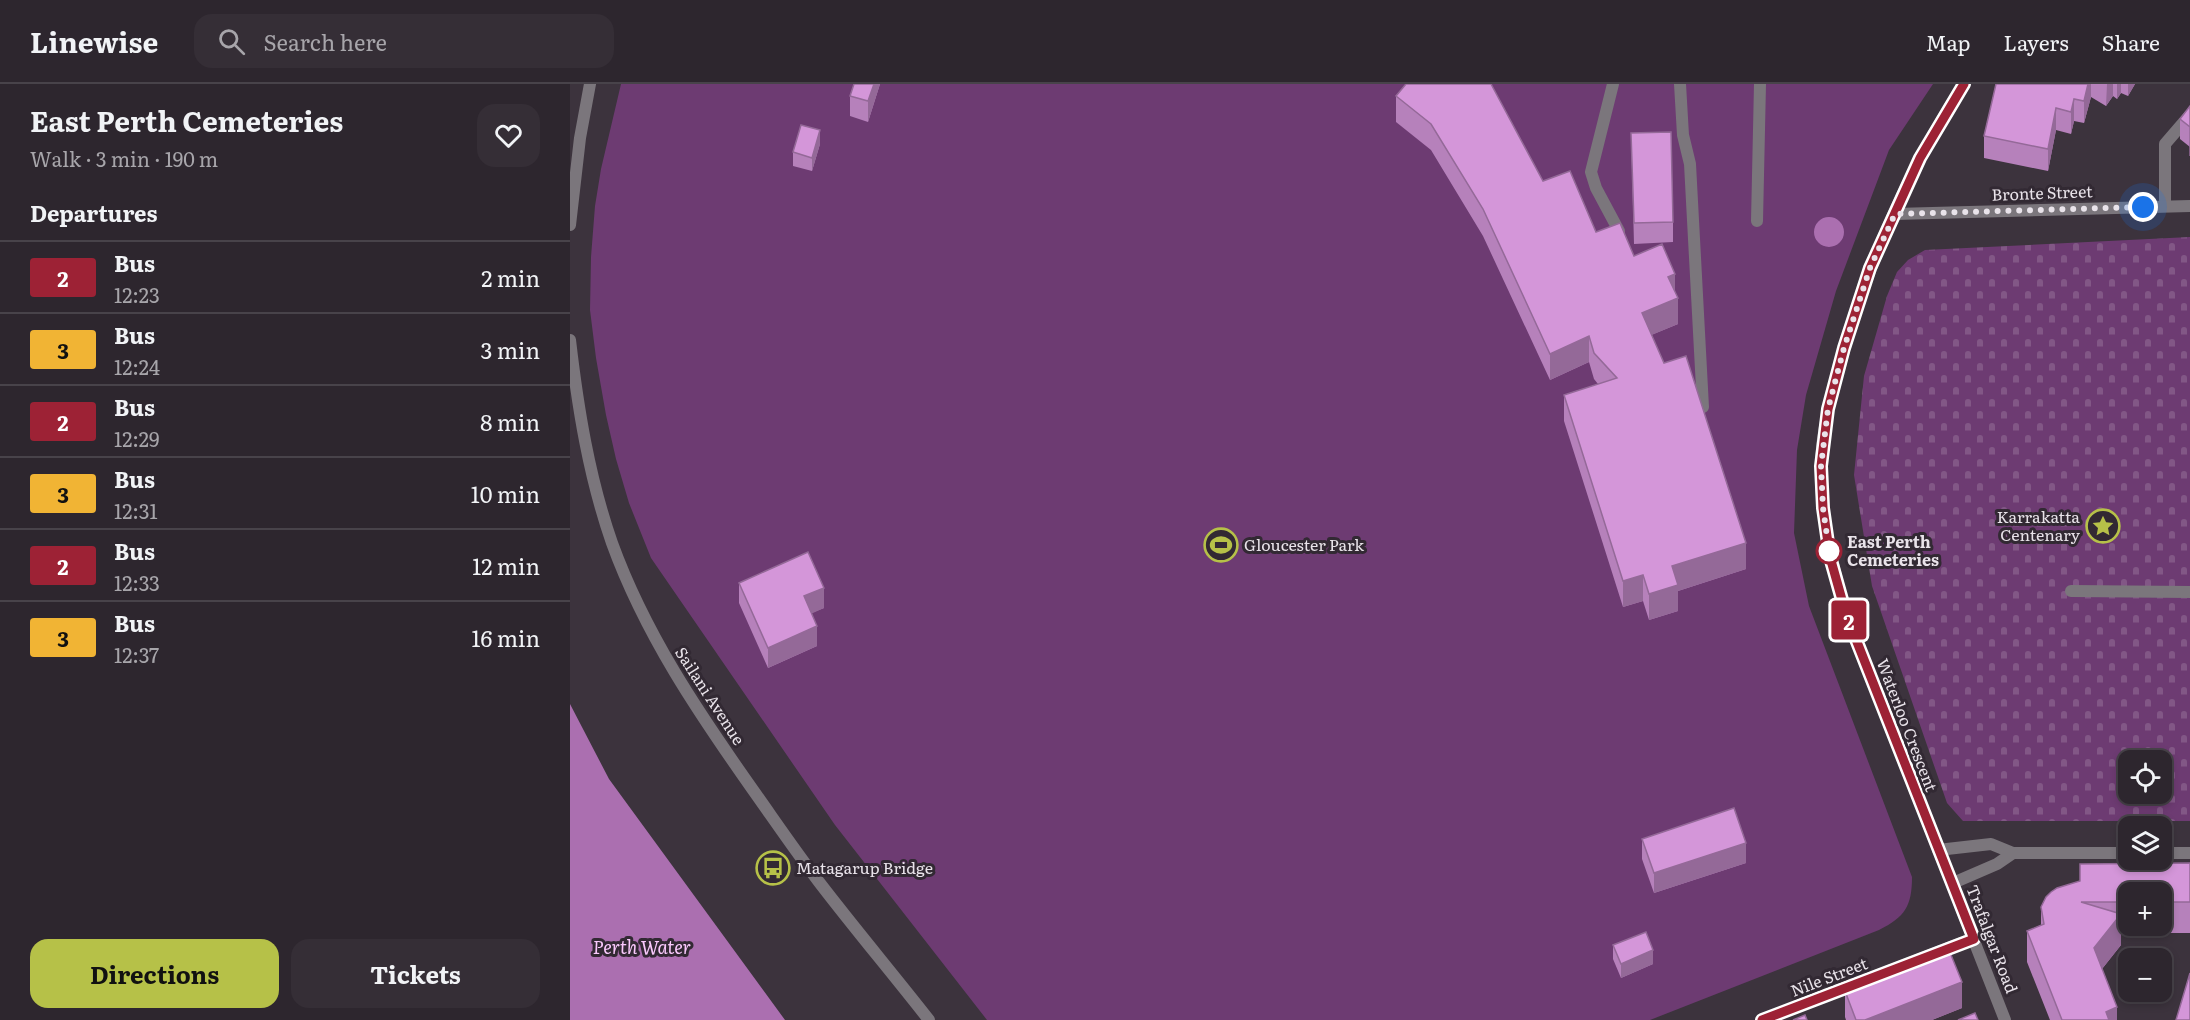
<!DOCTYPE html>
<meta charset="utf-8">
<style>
:root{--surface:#2d262e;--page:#352e36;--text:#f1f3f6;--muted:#a7a5aa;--line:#48434a;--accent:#b6c148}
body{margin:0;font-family:Literata,serif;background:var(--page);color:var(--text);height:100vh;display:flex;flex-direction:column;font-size:22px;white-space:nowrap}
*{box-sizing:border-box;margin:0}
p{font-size:20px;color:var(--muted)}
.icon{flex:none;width:33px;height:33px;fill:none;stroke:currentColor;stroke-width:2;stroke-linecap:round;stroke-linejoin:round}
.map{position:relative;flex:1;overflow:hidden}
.panel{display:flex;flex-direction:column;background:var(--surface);width:570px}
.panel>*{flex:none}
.badge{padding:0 12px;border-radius:4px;font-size:21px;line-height:39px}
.buttons{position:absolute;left:1548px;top:666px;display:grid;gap:12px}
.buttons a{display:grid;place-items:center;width:54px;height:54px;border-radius:12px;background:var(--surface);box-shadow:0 3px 9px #0003,0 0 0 2px var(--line);font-size:30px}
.you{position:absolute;width:30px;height:30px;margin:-15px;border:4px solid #fff;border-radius:50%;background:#1a73e8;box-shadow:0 0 0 9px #1a73e833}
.map>.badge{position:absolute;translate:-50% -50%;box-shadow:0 0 0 3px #fff}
h2{padding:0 30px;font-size:22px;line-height:54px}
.round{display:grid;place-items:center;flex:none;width:63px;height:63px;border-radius:18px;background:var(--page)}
.headline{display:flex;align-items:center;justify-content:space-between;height:102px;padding:0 30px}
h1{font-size:28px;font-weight:700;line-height:45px}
.cta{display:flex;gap:12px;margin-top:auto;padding:12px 30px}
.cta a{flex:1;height:69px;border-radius:18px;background:var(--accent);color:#111;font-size:24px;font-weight:700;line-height:69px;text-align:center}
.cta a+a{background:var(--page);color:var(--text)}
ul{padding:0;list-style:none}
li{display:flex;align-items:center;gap:18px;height:72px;padding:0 30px;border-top:2px solid var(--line)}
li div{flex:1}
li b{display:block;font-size:22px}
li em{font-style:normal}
li .badge{min-width:66px;font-weight:700;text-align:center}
header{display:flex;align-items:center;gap:36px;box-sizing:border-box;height:84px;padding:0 30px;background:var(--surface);border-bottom:2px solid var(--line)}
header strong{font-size:28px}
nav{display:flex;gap:33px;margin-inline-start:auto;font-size:21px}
.search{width:420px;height:54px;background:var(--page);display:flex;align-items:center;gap:15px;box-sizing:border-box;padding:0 21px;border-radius:18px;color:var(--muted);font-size:22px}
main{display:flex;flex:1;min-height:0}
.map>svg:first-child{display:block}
.cemetery{fill:url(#cemetery-stones);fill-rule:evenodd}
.garden{fill:#6d3b72}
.water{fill:#ab6fb0}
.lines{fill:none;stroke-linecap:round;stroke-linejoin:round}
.service{stroke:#7b767c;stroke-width:12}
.minor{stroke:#7b767c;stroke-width:12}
.tertiary{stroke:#7b767c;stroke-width:12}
.wall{fill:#b681bb;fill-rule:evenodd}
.shaded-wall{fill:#946998}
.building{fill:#d496d9;stroke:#946998;stroke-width:1.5}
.line-casing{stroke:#fff;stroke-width:14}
.line{stroke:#9d2235;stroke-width:9}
.walk{stroke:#e9e3ea;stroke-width:6;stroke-dasharray:0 10.8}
.stop-dot{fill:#fff;stroke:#9d2235;stroke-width:3}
.labels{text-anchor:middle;stroke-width:6;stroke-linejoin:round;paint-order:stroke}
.street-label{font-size:16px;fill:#e9e3ea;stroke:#322933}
.poi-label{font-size:16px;fill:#e9e3ea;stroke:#322933;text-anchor:start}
.stop-label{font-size:16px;font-weight:bold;fill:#e9e3ea;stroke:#322933;text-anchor:start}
.water-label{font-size:18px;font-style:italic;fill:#fac9fd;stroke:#322933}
</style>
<header>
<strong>Linewise</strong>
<div class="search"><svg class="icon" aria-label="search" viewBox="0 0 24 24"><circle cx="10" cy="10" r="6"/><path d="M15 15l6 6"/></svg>Search here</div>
<nav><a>Map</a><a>Layers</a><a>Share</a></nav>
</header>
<main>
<section class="panel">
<div class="headline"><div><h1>East Perth Cemeteries</h1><p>Walk · 3 min · 190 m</p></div><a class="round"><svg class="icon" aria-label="heart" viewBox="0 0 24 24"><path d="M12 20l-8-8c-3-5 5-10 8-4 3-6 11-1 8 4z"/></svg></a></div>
<h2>Departures</h2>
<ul>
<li><span class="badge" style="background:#9d2235;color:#fff">2</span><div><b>Bus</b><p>12:23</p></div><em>2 min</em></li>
<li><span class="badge" style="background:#f1b434;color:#111">3</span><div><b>Bus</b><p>12:24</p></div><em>3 min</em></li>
<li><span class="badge" style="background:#9d2235;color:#fff">2</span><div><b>Bus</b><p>12:29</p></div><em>8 min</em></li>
<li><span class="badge" style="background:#f1b434;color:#111">3</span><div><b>Bus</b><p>12:31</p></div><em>10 min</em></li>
<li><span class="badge" style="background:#9d2235;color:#fff">2</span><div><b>Bus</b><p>12:33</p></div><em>12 min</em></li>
<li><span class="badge" style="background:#f1b434;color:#111">3</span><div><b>Bus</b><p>12:37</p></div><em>16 min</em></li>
</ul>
<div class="cta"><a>Directions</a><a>Tickets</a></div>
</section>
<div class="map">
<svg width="1620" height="936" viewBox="0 0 1620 936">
<defs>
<pattern id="cemetery-stones" width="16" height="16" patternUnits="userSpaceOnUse" patternTransform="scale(1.5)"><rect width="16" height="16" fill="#6d3b72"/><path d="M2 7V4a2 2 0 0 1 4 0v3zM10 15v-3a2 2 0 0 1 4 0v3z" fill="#825786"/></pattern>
</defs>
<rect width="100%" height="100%" fill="#3c333d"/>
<path class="cemetery" d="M1620,153V737H1393L1377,719L1302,502L1284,391L1294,292L1317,212L1327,188L1338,176L1355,166ZM1558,676H1592V710H1558Z"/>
<path class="garden" d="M51,0H1363L1319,66L1266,207L1236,311L1227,366L1224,449L1239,522L1342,793C1342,822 1335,833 1309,846L1080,936H417L265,741L81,474L59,419L46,375L36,331L26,274L20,226L21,173L25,122L31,85Z"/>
<path class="water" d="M1244 148a15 15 0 1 1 30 0a15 15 0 1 1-30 0Z
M0,620L39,695L215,936H0Z"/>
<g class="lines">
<path class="service" d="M1043,0L1021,88L1026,104L1049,147
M1110,0L1113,51L1120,80L1133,323
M1595,122V60L1620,31
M1187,137L1190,0
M1501,507L1620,508"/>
<path class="minor" d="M1325,130L1620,122
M1368,766L1421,760L1443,769H1558
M1592,769H1620
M1383,799L1427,780L1443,769"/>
<path class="tertiary" d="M1394,0C1338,87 1295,185 1269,285C1260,317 1251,350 1251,383C1250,434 1263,482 1276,530L1435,936
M0,141L10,54L20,0
M0,256C8,325 19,393 42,459C75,550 128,628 183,706C205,737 226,768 249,798C285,845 323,890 359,936
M1192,936L1404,854"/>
</g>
<path class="wall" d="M284,0H310L298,38L280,32V12Z
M1426,0H1565L1558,12L1551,9L1547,15L1543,12L1536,22L1521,13L1514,39L1504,37L1501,50L1486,46L1478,87L1414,74V52Z
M826,12L973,97L1026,148L1064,172L1105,208L1108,240L1081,251L1176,485L1108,507V527L1079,536L1073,517L1053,523L994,337V311L1028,300L1024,295L1019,278L980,296L913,152L861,66L826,38Z
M1620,22V92V63L1610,55V35Z
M1061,49L1103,138V158L1064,160Z
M250,60L242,87L223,82V68Z
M169,499L254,524L241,529L247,562L198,584L169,519Z
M1072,755L1176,779L1084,809L1072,775Z
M1620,779V849H1551V861L1532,885L1547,936H1480L1457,878V847L1471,841V823ZM1558,808H1592V842H1558Z
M1043,861L1083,880L1051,894L1043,875Z
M1326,886L1392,924L1362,936H1276L1275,933V907L1308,894V889Z"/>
<path class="shaded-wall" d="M304,0H310L298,38V17Z
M1518,0H1521V13L1514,39V17Z
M1537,0H1543V12L1536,22Z
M1547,0H1551V9L1547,15Z
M1558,0H1565L1558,12Z
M1504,15V37L1501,50V28Z
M1486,24V46L1478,87V65Z
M250,46V60L242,87V74Z
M1105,190V215L1108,214V240L1072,255V229L1098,193Z
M1019,252V278L980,296V270Z
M1176,459V485L1108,507V527L1079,536V510L1102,482Z
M1073,491V517L1053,523V497Z
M254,504V524L234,533V512Z
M247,542V562L198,584V564Z
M1176,759V779L1084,809V789Z
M1551,830V861L1524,895V864Z
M1083,866V880L1051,894V880Z
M1392,898V924L1362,936H1295Z
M1547,923V936H1536V928Z"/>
<path class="building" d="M284,0H304L298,17L280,12Z
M836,0H921L973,97L1000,87L1026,148L1050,139L1064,172L1092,160L1105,190L1098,193L1108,214L1072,229L1094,279L1116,272L1176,459L1102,482L1108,501L1079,510L1073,491L1053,497L994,311L1047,294L1024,269L1019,252L980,270L913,125L861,40L826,12Z
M1426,0H1518L1514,17L1504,15L1501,28L1486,24L1478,65L1414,52Z
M1620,22V72V43L1610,35Z
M231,41L250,46L242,74L223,68Z
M1101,48L1103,138L1064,139L1061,49Z
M238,468L254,504L234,512L247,542L198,564L169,499Z
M1164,724L1176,759L1084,789L1072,755Z
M1620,779V818H1592V808H1558V818H1511L1551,830L1524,864L1547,923L1536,928L1539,936H1492L1457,847L1474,840L1471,823L1476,813L1481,808L1487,804L1510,797V780Z
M1076,848L1083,866L1051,880L1043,861Z
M1379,866L1392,898L1295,936H1286L1275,907L1309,893L1308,889L1325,882L1326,886Z
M1620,889V936H1606Z
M1405,929L1408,936H1388Z
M1235,931L1237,936H1223Z"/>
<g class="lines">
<defs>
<path id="line" d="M1192,936L1404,855L1276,530L1260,473L1253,424L1251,382L1258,325L1274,264L1300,184L1350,74L1394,0"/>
</defs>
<use href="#line" class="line-casing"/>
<use href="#line" class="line"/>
<path class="walk" d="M1259,467L1260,473L1253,424L1251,382L1258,325L1274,264L1300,184L1325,130L1573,123"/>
</g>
<defs>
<symbol id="sight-ring" viewBox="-11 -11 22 22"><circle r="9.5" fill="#322933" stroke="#b6c148" stroke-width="1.5"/><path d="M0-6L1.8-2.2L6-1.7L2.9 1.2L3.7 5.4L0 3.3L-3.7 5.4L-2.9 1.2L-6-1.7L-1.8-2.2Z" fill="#b6c148"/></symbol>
<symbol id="stadium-ring" viewBox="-11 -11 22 22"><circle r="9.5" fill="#322933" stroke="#b6c148" stroke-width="1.5"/><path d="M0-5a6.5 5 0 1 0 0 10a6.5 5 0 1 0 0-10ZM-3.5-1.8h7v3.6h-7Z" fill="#b6c148"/></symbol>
<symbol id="bus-ring" viewBox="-11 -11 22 22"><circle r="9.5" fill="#322933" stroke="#b6c148" stroke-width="1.5"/><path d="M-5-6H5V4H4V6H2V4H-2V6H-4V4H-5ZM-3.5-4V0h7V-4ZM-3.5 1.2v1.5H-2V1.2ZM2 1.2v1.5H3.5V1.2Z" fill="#b6c148"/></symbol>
</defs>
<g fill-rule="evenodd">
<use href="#sight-ring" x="1514" y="423" width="38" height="38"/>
<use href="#stadium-ring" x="632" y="442" width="38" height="38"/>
<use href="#bus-ring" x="184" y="765" width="38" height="38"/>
</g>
<circle class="stop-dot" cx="1259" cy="467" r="12"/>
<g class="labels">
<g class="street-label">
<text transform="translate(1472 109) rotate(-2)" y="6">Bronte Street</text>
<text transform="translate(140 612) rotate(57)" y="6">Sailani Avenue</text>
<text transform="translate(1337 641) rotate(69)" y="6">Waterloo Crescent</text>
<text transform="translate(1422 855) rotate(69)" y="6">Trafalgar Road</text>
<text transform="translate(1259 893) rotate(-21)" y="6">Nile Street</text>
</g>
<g class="poi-label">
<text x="1510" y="439" text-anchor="end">Karrakatta<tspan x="1510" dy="18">Centenary</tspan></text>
<text x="674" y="467">Gloucester Park</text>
<text x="226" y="790">Matagarup Bridge</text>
</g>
<g class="stop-label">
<text x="1277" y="464">East Perth<tspan x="1277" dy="18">Cemeteries</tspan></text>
</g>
<g class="water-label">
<text x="72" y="870">Perth Water</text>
</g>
</g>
</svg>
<div class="buttons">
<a><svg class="icon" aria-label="locate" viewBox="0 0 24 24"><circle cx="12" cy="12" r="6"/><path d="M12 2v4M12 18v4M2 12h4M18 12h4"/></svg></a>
<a><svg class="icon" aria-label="layers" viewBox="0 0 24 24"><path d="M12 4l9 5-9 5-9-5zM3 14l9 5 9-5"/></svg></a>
<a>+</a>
<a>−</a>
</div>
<div class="you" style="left:1573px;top:123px"></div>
<b class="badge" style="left:1279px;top:536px;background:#9d2235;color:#fff">2</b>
</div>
</main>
